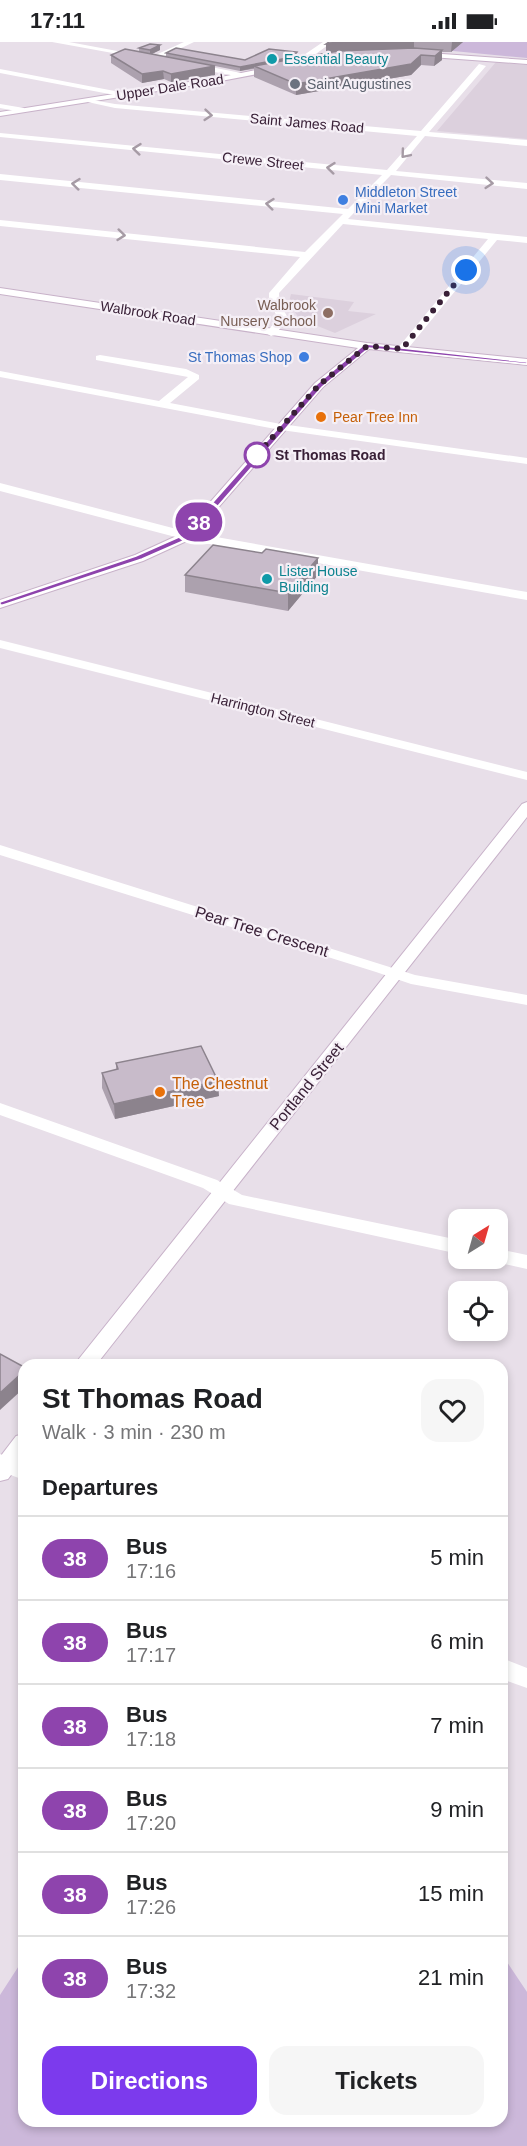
<!DOCTYPE html>
<meta charset="utf-8">
<style>
:root{--surface:#fff;--page:#f6f6f6;--text:#202124;--muted:#757577;--line:#e0e0e0;--accent:#7c3aed}
body{margin:0;font-family:Helvetica,sans-serif;background:var(--page);color:var(--text);height:100vh;display:flex;flex-direction:column;font-size:22px;white-space:nowrap}
*{box-sizing:border-box;margin:0}
p{font-size:20px;color:var(--muted)}
.icon{flex:none;width:33px;height:33px;fill:none;stroke:currentColor;stroke-width:2;stroke-linecap:round;stroke-linejoin:round}
.map{position:relative;flex:1;overflow:hidden}
.side{position:absolute;left:18px;top:1317px;width:490px;height:768px;display:flex;flex-direction:column;background:var(--surface);border-radius:18px;box-shadow:0 3px 9px #0003}
.side>*{flex:none}
.badge{padding:0 12px;border-radius:20px;font-size:21px;line-height:39px}
.needle{width:39px;rotate:37deg}
.controls{position:absolute;left:448px;top:1167px;display:grid;gap:12px}
.controls a{display:grid;place-items:center;width:60px;height:60px;border-radius:12px;background:var(--surface);box-shadow:0 3px 9px #0003;font-size:30px}
.you{position:absolute;width:30px;height:30px;margin:-15px;border:4px solid #fff;border-radius:50%;background:#1a73e8;box-shadow:0 0 0 9px #1a73e833}
.map>.badge{position:absolute;translate:-50% -50%;box-shadow:0 0 0 3px #fff}
h2{padding:0 24px;font-size:22px;line-height:54px}
.round{display:grid;place-items:center;flex:none;width:63px;height:63px;border-radius:18px;background:var(--page)}
.headline{display:flex;align-items:center;justify-content:space-between;height:102px;padding:0 24px}
h1{font-size:28px;font-weight:700;line-height:45px}
.action{display:flex;gap:12px;margin-top:auto;padding:12px 24px}
.action a{flex:1;height:69px;border-radius:18px;background:var(--accent);color:#fff;font-size:24px;font-weight:700;line-height:69px;text-align:center}
.action a+a{background:var(--page);color:var(--text)}
ul{padding:0;list-style:none}
li{display:flex;align-items:center;gap:18px;height:84px;padding:0 24px;border-top:2px solid var(--line)}
li div{flex:1}
li b{display:block;font-size:22px}
li em{font-style:normal}
li .badge{min-width:66px;font-weight:700;text-align:center}
.status{display:flex;justify-content:space-between;align-items:center;height:42px;padding:0 30px;background:var(--surface);direction:ltr}
.status svg{height:16px;fill:currentColor}
.map>svg:first-child{display:block}
.built{fill:#dcd0dd}
.green{fill:#ccb8da}
.lines{fill:none;stroke-linecap:round;stroke-linejoin:round}
.secondary-casing{stroke:#c8b2c9;stroke-width:2}
.street{fill:#fff;fill-rule:evenodd}
.secondary{fill:#fff;fill-rule:evenodd}
.wall{fill:#aca1ae}
.shaded-wall{fill:#8c838d}
.building{fill:#c8bbca;stroke:#8c838d;stroke-width:1.5}
.oneway{stroke:#a69ba5}
.line{fill:#8e44ad;stroke:#fff;stroke-width:1.5}
.walk{stroke:#392037;stroke-width:6;stroke-dasharray:0 10.8}
.culture-dot{fill:#0f9aa8;stroke:#f5eff6;stroke-width:2}
.worship-dot{fill:#6b7280;stroke:#f5eff6;stroke-width:2}
.shop-dot{fill:#3f7fe0;stroke:#f5eff6;stroke-width:2}
.education-dot{fill:#8d6e63;stroke:#f5eff6;stroke-width:2}
.food-dot{fill:#e8710a;stroke:#f5eff6;stroke-width:2}
.stop-dot{fill:#fff;stroke:#8e44ad;stroke-width:3}
.labels{text-anchor:middle;stroke-width:4.5;stroke-linejoin:round;paint-order:stroke}
.far-culture-label{font-size:14px;fill:#0d838f;stroke:#f5eff6;text-anchor:start}
.far-worship-label{font-size:14px;fill:#5b616d;stroke:#f5eff6;text-anchor:start}
.far-street-label{font-size:14px;fill:#392037;stroke:#f5eff6}
.far-shop-label{font-size:14px;fill:#366cbe;stroke:#f5eff6;text-anchor:start}
.far-education-label{font-size:14px;fill:#785e54;stroke:#f5eff6;text-anchor:end}
.far-food-label{font-size:14px;fill:#c56008;stroke:#f5eff6;text-anchor:start}
.far-stop-label{font-size:14px;font-weight:bold;fill:#392037;stroke:#f5eff6;text-anchor:start}
.street-label{font-size:16px;fill:#392037;stroke:#f5eff6}
.food-label{font-size:16px;fill:#c56008;stroke:#f5eff6;text-anchor:start}
</style>
<div class="status"><b>17:11</b><svg viewBox="0 0 49 12"><path d="M0 12V9h3v3zM5 12V6h3v6zM10 12V3h3v9zM15 12V0h3v12zM26 1h20v11H26zM47 4h2v5h-2z"/></svg></div>
<div class="map">
<svg width="527" height="2104" viewBox="0 0 527 2104">
<rect width="100%" height="100%" fill="#e8dfe9"/>
<path class="built" d="M496,20L527,23V97L437,89Z
M291,252L354,260L348,269L376,272L335,291L300,277L293,268L289,260Z"/>
<path class="green" d="M438,0H527V16L443,8Z
M503,1914L527,1950V2104H0V1953L24,1916V2079H502Z"/>
<g class="lines">
<defs>
<path id="secondary" d="M414,10L527,18V22L417,14Z
M276,24H279V28L221,39L0,74V70L221,35Z
M0,246L367,301L527,317V323L369,307L323,345L191,497L143,519L0,566V558L135,513L183,491L315,341L358,306L0,252Z
M527,760V775L96,1323H74L522,762Z
M24,1392V1416L8,1437L0,1439V1415L16,1394Z"/>
</defs>
<use href="#secondary" class="secondary-casing"/>
<path class="street" d="M52,0H69L144,14L140,16Z
M184,0H194L156,18L149,16Z
M323,0H332L301,23H295V19Z
M191,21L241,31L245,33L241,35L188,25V21Z
M479,22L486,24L429,90L527,98V104L425,94L396,129L527,141V147L391,133L348,177L527,195V201L497,198L406,309L397,307L488,197L343,182L279,251V260L288,276L275,293L271,294L266,291L278,276L269,260V251L300,215L0,184V178L305,210L343,172L0,138V132L348,167L382,133L0,95V91L387,128L417,94L115,66L83,59L87,57L115,62L421,89Z
M0,27L125,51L129,53L125,55L0,31Z
M0,62L24,66L25,68L21,70L0,66Z
M100,313L186,327L199,333V337L170,361L281,382L527,416V422L281,388L0,335V329L159,359L188,335L96,318V314Z
M0,441L188,490L527,550V558L187,498L0,449Z
M0,598L527,730V738L0,606Z
M0,803L415,933L527,953V963L411,942L376,930L0,813Z
M0,1061L217,1138L242,1153L459,1198V1212L229,1162L203,1146L0,1073Z
M498,1207L527,1213V1227L491,1219L490,1216H498Z
M0,1412L24,1421V1438L0,1429Z
M502,1616L527,1626V1646L502,1637Z"/>
<use href="#secondary" class="secondary"/>
</g>
<path class="wall" d="M329,0H463L451,10H442V18L434,24L421,23L411,33L296,53L254,35V27L240,29L215,24V33L171,40L164,37L142,41L111,21V13L139,10V6L160,3V8L151,12L166,15V11L245,18L297,10V15L295,17L326,11V2Z
M262,511L318,516V533L288,569L185,550V533Z
M116,1021L219,1054L115,1077L102,1046V1031L116,1028Z"/>
<path class="shaded-wall" d="M352,0H414V8L326,13V2Z
M452,0H463L451,10Z
M160,3V8L150,13V8Z
M442,8V18L434,24L435,14Z
M297,10V15L293,19L254,24V26L240,29V25Z
M421,13V23L411,33L296,53V42Z
M215,24V33L171,40V32Z
M163,29L164,37L142,41V32Z
M318,516V533L288,569V551Z
M218,1039L219,1054L115,1077L114,1062Z
M24,1329V1346L0,1368V1351Z"/>
<path class="building" d="M329,0H352L326,2Z
M150,2L160,3L150,8L139,6Z
M176,6L245,18L269,7L297,10L293,15L240,25L166,11Z
M414,6L442,8L435,14L421,13L411,22L296,42L254,24L338,9Z
M125,7L215,24L171,32L163,29L142,32L111,13Z
M213,503L262,511L266,507L318,516L288,551L185,533Z
M201,1004L218,1039L114,1062L102,1031L118,1027L116,1021Z
M0,1312L24,1325V1329L0,1351Z"/>
<defs><path id="oneway-chevron" d="M-2-3.5L2.5 0L-2 3.5" fill="none" stroke-width="1.6" stroke-linecap="round" stroke-linejoin="round" transform="scale(1.5)"/></defs>
<g class="oneway">
<use href="#oneway-chevron" transform="translate(208 73) rotate(5)"/>
<use href="#oneway-chevron" transform="translate(137 107) rotate(-174)"/>
<use href="#oneway-chevron" transform="translate(405 112) rotate(130)"/>
<use href="#oneway-chevron" transform="translate(331 126) rotate(-174)"/>
<use href="#oneway-chevron" transform="translate(489 141) rotate(5)"/>
<use href="#oneway-chevron" transform="translate(76 142) rotate(-174)"/>
<use href="#oneway-chevron" transform="translate(270 162) rotate(-174)"/>
<use href="#oneway-chevron" transform="translate(121 193) rotate(6)"/>
</g>
<path class="line" d="M365,302L527,320V322L369,306L322,345L190,496L142,517L3,563H0V560L136,514L184,493L317,342Z"/>
<g class="lines">
<path class="walk" d="M257,413L254,416L319,343L367,304L402,307L466,228"/>
</g>
<g class="culture-dot">
<circle cx="272" cy="17" r="6"/>
<circle cx="267" cy="537" r="6"/>
</g>
<circle class="worship-dot" cx="295" cy="42" r="6"/>
<g class="shop-dot">
<circle cx="343" cy="158" r="6"/>
<circle cx="304" cy="315" r="6"/>
</g>
<circle class="education-dot" cx="328" cy="271" r="6"/>
<g class="food-dot">
<circle cx="321" cy="375" r="6"/>
<circle cx="160" cy="1050" r="6"/>
</g>
<circle class="stop-dot" cx="257" cy="413" r="12"/>
<g class="labels">
<g class="far-culture-label">
<text x="284" y="22">Essential Beauty</text>
<text x="279" y="534">Lister House<tspan x="279" dy="16">Building</tspan></text>
</g>
<g class="far-worship-label">
<text x="307" y="47">Saint Augustines</text>
</g>
<g class="far-street-label">
<text transform="translate(170 45) rotate(-9)" y="5">Upper Dale Road</text>
<text transform="translate(307 81) rotate(5)" y="5">Saint James Road</text>
<text transform="translate(263 119) rotate(6)" y="5">Crewe Street</text>
<text transform="translate(148 271) rotate(9)" y="5">Walbrook Road</text>
<text transform="translate(263 668) rotate(14)" y="5">Harrington Street</text>
</g>
<g class="far-shop-label">
<text x="355" y="155">Middleton Street<tspan x="355" dy="16">Mini Market</tspan></text>
<text x="292" y="320" text-anchor="end">St Thomas Shop</text>
</g>
<g class="far-education-label">
<text x="316" y="268">Walbrook<tspan x="316" dy="16">Nursery School</tspan></text>
</g>
<g class="far-food-label">
<text x="333" y="380">Pear Tree Inn</text>
</g>
<g class="far-stop-label">
<text x="275" y="418">St Thomas Road</text>
</g>
<g class="street-label">
<text transform="translate(262 889) rotate(17)" y="6">Pear Tree Crescent</text>
<text transform="translate(306 1044) rotate(-51)" y="6">Portland Street</text>
</g>
<g class="food-label">
<text x="172" y="1047">The Chestnut<tspan x="172" dy="18">Tree</tspan></text>
</g>
</g>
</svg>
<div class="controls">
<a><svg class="needle" viewBox="-14 -14 28 28"><path d="M0-13l5 13h-10z" fill="#e53935"/><path d="M0 13l5-13h-10z" fill="#757577"/></svg></a>
<a><svg class="icon" aria-label="locate" viewBox="0 0 24 24"><circle cx="12" cy="12" r="6"/><path d="M12 2v4M12 18v4M2 12h4M18 12h4"/></svg></a>
</div>
<div class="you" style="left:466px;top:228px"></div>
<b class="badge" style="left:199px;top:480px;background:#8e44ad;color:#fff">38</b>
<section class="side">
<div class="headline"><div><h1>St Thomas Road</h1><p>Walk · 3 min · 230 m</p></div><a class="round"><svg class="icon" aria-label="heart" viewBox="0 0 24 24"><path d="M12 20l-8-8c-3-5 5-10 8-4 3-6 11-1 8 4z"/></svg></a></div>
<h2>Departures</h2>
<ul>
<li><span class="badge" style="background:#8e44ad;color:#fff">38</span><div><b>Bus</b><p>17:16</p></div><em>5 min</em></li>
<li><span class="badge" style="background:#8e44ad;color:#fff">38</span><div><b>Bus</b><p>17:17</p></div><em>6 min</em></li>
<li><span class="badge" style="background:#8e44ad;color:#fff">38</span><div><b>Bus</b><p>17:18</p></div><em>7 min</em></li>
<li><span class="badge" style="background:#8e44ad;color:#fff">38</span><div><b>Bus</b><p>17:20</p></div><em>9 min</em></li>
<li><span class="badge" style="background:#8e44ad;color:#fff">38</span><div><b>Bus</b><p>17:26</p></div><em>15 min</em></li>
<li><span class="badge" style="background:#8e44ad;color:#fff">38</span><div><b>Bus</b><p>17:32</p></div><em>21 min</em></li>
</ul>
<div class="action"><a>Directions</a><a>Tickets</a></div>
</section>
</div>
